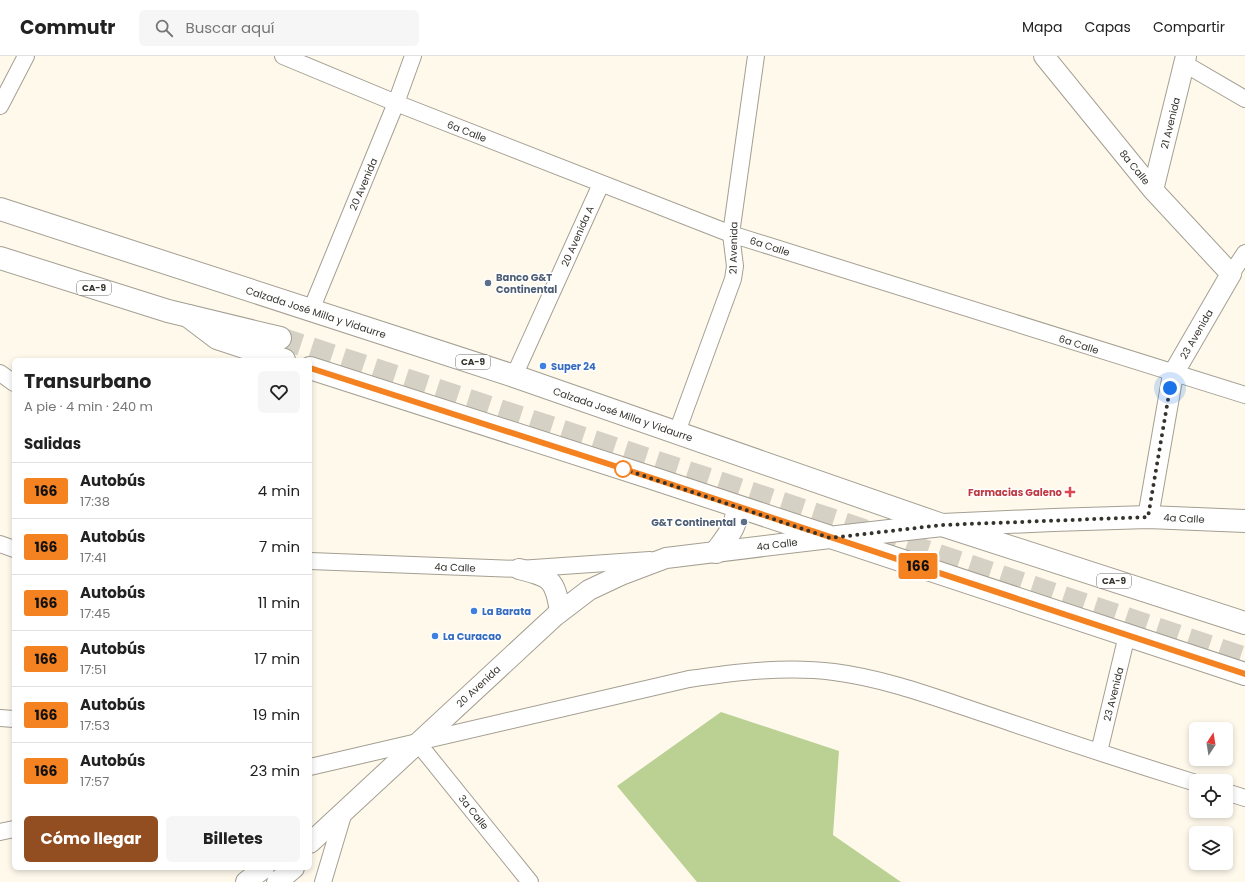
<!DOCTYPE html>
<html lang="es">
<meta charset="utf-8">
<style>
:root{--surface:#fff;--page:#f6f6f6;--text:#222;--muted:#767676;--line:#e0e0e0;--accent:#924e20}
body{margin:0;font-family:Poppins,sans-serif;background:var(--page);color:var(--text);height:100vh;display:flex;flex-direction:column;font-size:15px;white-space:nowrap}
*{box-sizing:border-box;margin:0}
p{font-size:13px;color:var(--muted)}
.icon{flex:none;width:22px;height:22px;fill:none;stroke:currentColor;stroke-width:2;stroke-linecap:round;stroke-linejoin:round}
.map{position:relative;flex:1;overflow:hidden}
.drawer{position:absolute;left:12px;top:302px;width:300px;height:512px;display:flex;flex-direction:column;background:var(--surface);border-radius:6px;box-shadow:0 2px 6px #0003}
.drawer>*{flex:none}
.badge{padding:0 8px;border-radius:3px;font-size:14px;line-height:26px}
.needle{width:26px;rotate:12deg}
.buttons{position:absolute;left:1189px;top:666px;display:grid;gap:8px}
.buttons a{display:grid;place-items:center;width:44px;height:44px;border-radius:6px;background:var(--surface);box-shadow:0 2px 6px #0003;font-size:20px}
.you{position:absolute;width:20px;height:20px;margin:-10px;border:3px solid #fff;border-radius:50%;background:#1a73e8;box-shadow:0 0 0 6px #1a73e833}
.map>.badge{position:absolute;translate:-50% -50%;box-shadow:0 0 0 2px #fff}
h2{padding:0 12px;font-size:15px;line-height:36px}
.round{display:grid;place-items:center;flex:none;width:42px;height:42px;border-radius:6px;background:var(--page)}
.head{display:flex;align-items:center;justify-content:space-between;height:68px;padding:0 12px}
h1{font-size:19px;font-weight:700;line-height:30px}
.cta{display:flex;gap:8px;margin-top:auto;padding:8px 12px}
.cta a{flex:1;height:46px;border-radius:6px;background:var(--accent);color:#fff;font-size:16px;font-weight:700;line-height:46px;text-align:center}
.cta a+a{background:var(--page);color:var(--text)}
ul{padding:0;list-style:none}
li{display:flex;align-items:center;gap:12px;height:56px;padding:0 12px;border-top:1px solid var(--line)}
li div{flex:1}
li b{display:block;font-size:15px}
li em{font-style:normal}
li .badge{min-width:44px;font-weight:700;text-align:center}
header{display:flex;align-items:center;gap:24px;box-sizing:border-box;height:56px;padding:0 20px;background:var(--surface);border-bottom:1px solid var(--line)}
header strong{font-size:19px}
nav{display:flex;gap:22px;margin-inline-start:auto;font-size:14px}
.search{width:280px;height:36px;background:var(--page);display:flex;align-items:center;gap:10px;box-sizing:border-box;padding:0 14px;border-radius:6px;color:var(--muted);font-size:15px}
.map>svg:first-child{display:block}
.green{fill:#bbd194}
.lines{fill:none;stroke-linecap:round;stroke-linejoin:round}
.trunk-tunnel{stroke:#d6d1c5;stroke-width:22;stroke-dasharray:22 11;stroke-linecap:butt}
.minor-casing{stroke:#a49f92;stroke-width:18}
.tertiary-casing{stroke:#a49f92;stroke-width:22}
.secondary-casing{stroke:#a49f92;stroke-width:24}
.trunk-casing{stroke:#a49f92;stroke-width:24}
.minor{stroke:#fff;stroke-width:16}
.tertiary{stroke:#fff;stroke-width:20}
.secondary{stroke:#fff;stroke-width:22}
.trunk{stroke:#fff;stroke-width:22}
.line-casing{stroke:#fff;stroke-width:9}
.line{stroke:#f58220;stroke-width:6}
.walk{stroke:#35332e;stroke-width:4;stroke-dasharray:0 7.2}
.service-dot{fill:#5c6f8a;stroke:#fff;stroke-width:1.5}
.shop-dot{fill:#3f7fe0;stroke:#fff;stroke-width:1.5}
.stop-dot{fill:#fff;stroke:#f58220;stroke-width:2}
.health-dot{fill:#e0444e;stroke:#fff;stroke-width:1.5}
.labels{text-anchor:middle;stroke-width:3;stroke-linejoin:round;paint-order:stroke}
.shield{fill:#fff;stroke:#72706d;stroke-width:1}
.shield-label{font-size:9px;font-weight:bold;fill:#35332e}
.street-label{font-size:10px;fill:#35332e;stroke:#fff}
.service-label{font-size:10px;font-weight:bold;fill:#4e5e75;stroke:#fff;text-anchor:start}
.shop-label{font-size:10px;font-weight:bold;fill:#366cbe;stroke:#fff;text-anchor:start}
.health-label{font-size:10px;font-weight:bold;fill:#be3a42;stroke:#fff;text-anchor:end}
</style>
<header>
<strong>Commutr</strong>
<div class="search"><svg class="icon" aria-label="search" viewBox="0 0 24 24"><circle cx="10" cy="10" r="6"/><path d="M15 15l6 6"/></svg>Buscar aquí</div>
<nav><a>Mapa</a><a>Capas</a><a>Compartir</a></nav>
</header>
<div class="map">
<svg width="1245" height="826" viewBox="0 0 1245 826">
<rect width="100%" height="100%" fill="#fef9eb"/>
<path class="green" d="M721,656L839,695L833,779L901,826H697L617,730Z"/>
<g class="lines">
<path class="trunk-tunnel" d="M280,282L840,466L1245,602"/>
<defs>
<path id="minor" d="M283,0L396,47L731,178L1245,339
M1185,8L1245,43
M0,50L26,0
M1231,218L1245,197
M311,254L396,47L413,0
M0,317L14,327
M514,320L601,128
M677,376L733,223L735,210L731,178L756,0
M0,488L14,493
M310,505L519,513L650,504
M0,662L14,663
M417,686L530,826
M1099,696L1127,579
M310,711L689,623C736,616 786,610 834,616C889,623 942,644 994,661C1061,684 1128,706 1196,727
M1226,736L1245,742
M0,776L14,773
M323,826L344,756"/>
<path id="tertiary" d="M1044,0L1153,134L1231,218L1173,318L1148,461
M1153,134L1186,0
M519,513C550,521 555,522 560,556
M310,787L555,560L589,534L621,519L666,502L830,482
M246,826L264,812
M277,826L294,812"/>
<path id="secondary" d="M188,260L217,282L284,304
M310,312L649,421L1245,618
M837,481L942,469L1053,464L1148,461L1245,465
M716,496C726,482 738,470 737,451"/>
<path id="trunk" d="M0,153L514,320L942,469L1245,567
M0,202L168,255L280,282"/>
</defs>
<use href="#minor" class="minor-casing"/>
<use href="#tertiary" class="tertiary-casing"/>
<use href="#secondary" class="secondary-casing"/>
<use href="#trunk" class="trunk-casing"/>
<use href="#minor" class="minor"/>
<use href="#tertiary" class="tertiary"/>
<use href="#secondary" class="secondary"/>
<use href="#trunk" class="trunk"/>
</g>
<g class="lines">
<defs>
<path id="line" d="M310,312L649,421L1245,618"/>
</defs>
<use href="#line" class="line-casing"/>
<use href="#line" class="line"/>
<path class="walk" d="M623,413L620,412L830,482L942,469L1148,461L1170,332"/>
</g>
<g class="service-dot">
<circle cx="488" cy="227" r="4"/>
<circle cx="744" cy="466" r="4"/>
</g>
<g class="shop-dot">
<circle cx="543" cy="310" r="4"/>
<circle cx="474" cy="555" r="4"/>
<circle cx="435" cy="580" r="4"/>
</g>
<circle class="stop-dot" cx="623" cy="413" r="8"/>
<path class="health-dot" d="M1068 430h4v4h4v4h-4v4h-4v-4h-4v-4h4z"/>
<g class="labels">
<g class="shield">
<rect x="77" y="225" width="34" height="14" rx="3"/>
<rect x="456" y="299" width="34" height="14" rx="3"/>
<rect x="1097" y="518" width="34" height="14" rx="3"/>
</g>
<g class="shield-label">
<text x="94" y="235">CA-9</text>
<text x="473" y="309">CA-9</text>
<text x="1114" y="528">CA-9</text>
</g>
<g class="street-label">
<text transform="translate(1170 67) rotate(-76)" y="4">21 Avenida</text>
<text transform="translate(467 75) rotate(21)" y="4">6a Calle</text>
<text transform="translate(1135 111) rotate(51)" y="4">8a Calle</text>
<text transform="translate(363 128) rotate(-67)" y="4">20 Avenida</text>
<text transform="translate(577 180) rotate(-66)" y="4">20 Avenida A</text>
<text transform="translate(770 190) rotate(18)" y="4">6a Calle</text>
<text transform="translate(733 192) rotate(-89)" y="4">21 Avenida</text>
<text transform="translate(316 256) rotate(18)" y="4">Calzada José Milla y Vidaurre</text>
<text transform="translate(1196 278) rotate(-60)" y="4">23 Avenida</text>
<text transform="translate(1079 288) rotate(18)" y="4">6a Calle</text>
<text transform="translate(623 358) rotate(19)" y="4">Calzada José Milla y Vidaurre</text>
<text transform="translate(1184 462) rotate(3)" y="4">4a Calle</text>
<text transform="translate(777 488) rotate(-7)" y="4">4a Calle</text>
<text transform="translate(455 511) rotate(2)" y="4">4a Calle</text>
<text transform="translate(478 630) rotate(-43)" y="4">20 Avenida</text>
<text transform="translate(1113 638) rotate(-76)" y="4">23 Avenida</text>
<text transform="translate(474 756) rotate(51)" y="4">3a Calle</text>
</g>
<g class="service-label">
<text x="496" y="225">Banco G&amp;T<tspan x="496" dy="12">Continental</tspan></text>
<text x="736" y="470" text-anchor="end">G&amp;T Continental</text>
</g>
<g class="shop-label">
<text x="551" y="314">Super 24</text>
<text x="482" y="559">La Barata</text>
<text x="443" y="584">La Curacao</text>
</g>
<g class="health-label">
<text x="1062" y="440">Farmacias Galeno</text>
</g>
</g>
</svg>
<div class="buttons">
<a><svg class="needle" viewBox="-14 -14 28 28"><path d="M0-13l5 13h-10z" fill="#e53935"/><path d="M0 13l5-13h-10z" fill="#767676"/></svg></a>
<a><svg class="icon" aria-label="locate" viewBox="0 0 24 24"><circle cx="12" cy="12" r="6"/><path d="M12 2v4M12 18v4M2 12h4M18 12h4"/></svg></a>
<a><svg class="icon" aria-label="layers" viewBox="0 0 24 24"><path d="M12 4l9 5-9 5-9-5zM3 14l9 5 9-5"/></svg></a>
</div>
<div class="you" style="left:1170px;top:332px"></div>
<b class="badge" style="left:918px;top:510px;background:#f58220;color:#111">166</b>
<section class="drawer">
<div class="head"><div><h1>Transurbano</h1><p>A pie · 4 min · 240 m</p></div><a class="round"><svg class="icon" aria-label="heart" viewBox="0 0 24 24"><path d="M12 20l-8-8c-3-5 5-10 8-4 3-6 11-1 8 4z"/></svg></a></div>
<h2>Salidas</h2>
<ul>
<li><span class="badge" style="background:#f58220;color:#111">166</span><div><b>Autobús</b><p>17:38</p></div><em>4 min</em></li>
<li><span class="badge" style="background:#f58220;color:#111">166</span><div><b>Autobús</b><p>17:41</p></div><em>7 min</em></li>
<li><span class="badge" style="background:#f58220;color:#111">166</span><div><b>Autobús</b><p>17:45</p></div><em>11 min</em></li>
<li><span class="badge" style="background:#f58220;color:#111">166</span><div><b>Autobús</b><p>17:51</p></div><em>17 min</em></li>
<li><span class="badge" style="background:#f58220;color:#111">166</span><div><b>Autobús</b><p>17:53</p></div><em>19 min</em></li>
<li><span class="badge" style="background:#f58220;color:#111">166</span><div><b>Autobús</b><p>17:57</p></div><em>23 min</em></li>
</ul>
<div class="cta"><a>Cómo llegar</a><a>Billetes</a></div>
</section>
</div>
